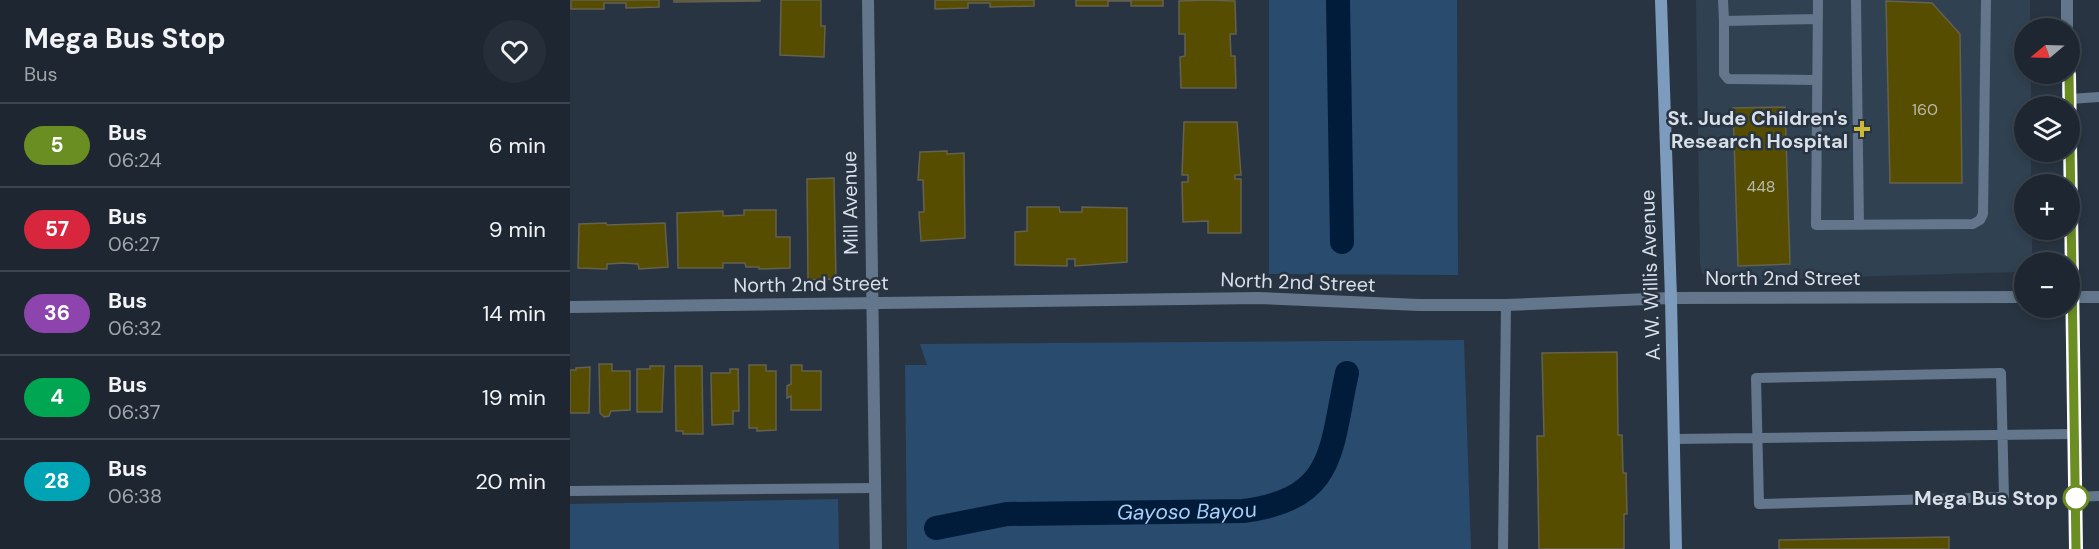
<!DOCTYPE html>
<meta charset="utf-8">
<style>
:root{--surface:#1e2731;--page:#262f39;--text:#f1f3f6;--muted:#a1a5ab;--line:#3c444d}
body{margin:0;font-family:"DM Sans",sans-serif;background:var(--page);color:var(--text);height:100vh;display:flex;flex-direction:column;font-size:22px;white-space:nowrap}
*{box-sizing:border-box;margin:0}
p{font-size:20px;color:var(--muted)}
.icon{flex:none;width:33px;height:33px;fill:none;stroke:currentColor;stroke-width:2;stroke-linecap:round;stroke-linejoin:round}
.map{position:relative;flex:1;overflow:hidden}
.side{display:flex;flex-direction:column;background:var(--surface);width:570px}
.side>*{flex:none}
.badge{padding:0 12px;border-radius:20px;font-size:21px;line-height:39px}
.needle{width:39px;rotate:251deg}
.tools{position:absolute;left:1444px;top:18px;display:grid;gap:12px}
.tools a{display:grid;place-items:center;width:66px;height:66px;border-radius:50%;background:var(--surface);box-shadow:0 3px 9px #0003,0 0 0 2px var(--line);font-size:30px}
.map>.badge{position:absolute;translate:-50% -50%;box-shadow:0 0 0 3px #fff}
.round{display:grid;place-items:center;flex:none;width:63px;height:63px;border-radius:32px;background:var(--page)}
.summary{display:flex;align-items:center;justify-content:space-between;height:102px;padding:0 24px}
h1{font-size:28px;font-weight:700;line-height:45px}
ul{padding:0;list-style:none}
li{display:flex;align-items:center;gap:18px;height:84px;padding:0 24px;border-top:2px solid var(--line)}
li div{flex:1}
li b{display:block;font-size:22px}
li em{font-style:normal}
li .badge{min-width:66px;font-weight:700;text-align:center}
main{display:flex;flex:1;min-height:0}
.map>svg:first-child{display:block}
.built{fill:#304151}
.green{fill:#284b6e}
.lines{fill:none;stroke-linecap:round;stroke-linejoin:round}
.canal{stroke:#001c3a;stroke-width:24}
.building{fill:#574d00;stroke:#64614f;stroke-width:1.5}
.service{stroke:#63768b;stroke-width:10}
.minor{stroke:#63768b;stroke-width:12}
.tertiary{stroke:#63768b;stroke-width:12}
.secondary{stroke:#7d9cbd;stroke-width:12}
.line-casing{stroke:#fff;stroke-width:14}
.line{stroke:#6b8e23;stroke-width:9}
.poi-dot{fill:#cdb938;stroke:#283441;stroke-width:2}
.stop-dot{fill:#fff;stroke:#6b8e23;stroke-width:3}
.labels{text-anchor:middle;stroke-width:5;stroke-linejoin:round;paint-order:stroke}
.number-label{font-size:16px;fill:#b8baae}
.poi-label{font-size:20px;font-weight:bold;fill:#d8dfe8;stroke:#283441;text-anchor:end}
.street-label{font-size:20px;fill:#d8dfe8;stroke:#283441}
.stop-label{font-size:20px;font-weight:bold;fill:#d8dfe8;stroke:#283441;text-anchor:end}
.water-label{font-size:21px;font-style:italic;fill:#aad0f9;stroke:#283441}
</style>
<main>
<section class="side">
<div class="summary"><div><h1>Mega Bus Stop</h1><p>Bus</p></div><a class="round"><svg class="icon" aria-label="heart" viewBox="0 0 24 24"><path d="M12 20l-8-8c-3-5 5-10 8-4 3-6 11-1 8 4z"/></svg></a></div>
<ul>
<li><span class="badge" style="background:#6b8e23;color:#fff">5</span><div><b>Bus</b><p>06:24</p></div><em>6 min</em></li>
<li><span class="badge" style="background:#d7263d;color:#fff">57</span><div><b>Bus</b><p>06:27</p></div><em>9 min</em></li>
<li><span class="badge" style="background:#8e44ad;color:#fff">36</span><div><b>Bus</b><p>06:32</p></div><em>14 min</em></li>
<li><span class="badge" style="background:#00a651;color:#fff">4</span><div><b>Bus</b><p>06:37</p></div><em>19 min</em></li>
<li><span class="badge" style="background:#00a3b4;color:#fff">28</span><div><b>Bus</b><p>06:38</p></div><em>20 min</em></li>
</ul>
</section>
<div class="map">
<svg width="1529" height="549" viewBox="0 0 1529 549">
<rect width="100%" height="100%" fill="#283441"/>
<path class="built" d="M1126,0H1460V28H1455V74H1461V106H1455V152H1461V184H1455V230H1462V257L1448,272L1140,281L1132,273L1130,264Z"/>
<path class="green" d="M699,0H887L888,275L699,274Z
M894,340L901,549H337L335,365H357L350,344Z
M268,499L269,549H0V504Z"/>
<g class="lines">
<g class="canal">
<path d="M768,0L772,242"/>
<path id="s1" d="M366,528L437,514L673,511C767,499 760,449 777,373"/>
</g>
</g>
<path class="building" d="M1,0H89V7L56,8V3H34V9H1Z
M104,0H190V1L104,2Z
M211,0H251V26H255L254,57L210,55Z
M365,0H464V6L420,7V3H398V8L365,9Z
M506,0H593V6H561V1H538V6H506Z
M637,0L665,1L666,34H660L661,56H665L666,88H611L610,57L615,56V34H609V1Z
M1316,1L1362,3L1390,34L1392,183H1320Z
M1215,107L1220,264L1168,266L1163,108Z
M614,122H667L671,175H665V179H671V233H638V221L613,222L612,182H618V175H612Z
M377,151V154L394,153L395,238L351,241L349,212H354L353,180H348L350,152Z
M264,178L266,279L238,280L237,179Z
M457,207H489L490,212H512V207L557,208V262L505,266V259H497V266L445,265V232L457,231Z
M174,210H206V237H220V268L189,269V267H176L175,263H153V268H108L107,213L153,211V216L174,215Z
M36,223L37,225L95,223L98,267L69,269L68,264L53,263L37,264V269L8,268L9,224Z
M1047,352L1048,435H1052L1053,473H1056L1057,514H1054V549H969L967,436H974L972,353Z
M29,364H42V371H60V410L41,411L39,416L34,417L30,413Z
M179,365H196V371H206V430L187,431V428H179Z
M221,365H232V371H251V410H221V396L217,398V386L221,384Z
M80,366H94L92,412H67V369H80Z
M105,366H132L133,434H113V431H106Z
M20,367L19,413H0V370H6V368Z
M160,369H168L169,411H163V424L142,425L141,373H160Z
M1379,537V549H1209V540Z"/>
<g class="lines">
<path class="service" d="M1153,0L1154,21
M1248,0L1246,225L1403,224L1410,220L1413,214L1416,0
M1286,0L1289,224
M1247,80L1158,79L1154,74V21L1248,19
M1500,99L1529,97
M1431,373L1434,497L1189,504L1186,378Z
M1104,439L1506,434
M0,491L305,488
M1506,497L1529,496
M933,549L936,305"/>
<path class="minor" d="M298,0L306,549
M1497,0V28
M1499,74L1506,549"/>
<path class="tertiary" d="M1500,297H1529
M0,307L689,298L849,305H936L1101,298L1455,297"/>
<path class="secondary" d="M1091,0L1101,298L1106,549"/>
</g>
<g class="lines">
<defs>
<path id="line" d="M1499,74L1506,549"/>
</defs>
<use href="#line" class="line-casing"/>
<use href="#line" class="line"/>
</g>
<path class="poi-dot" d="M1289 120h6v6h6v6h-6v6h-6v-6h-6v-6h6z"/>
<circle class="stop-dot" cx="1506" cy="498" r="12"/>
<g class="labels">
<g class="number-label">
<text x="1355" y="115">160</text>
<text x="1191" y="192">448</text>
</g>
<g class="poi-label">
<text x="1278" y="125">St. Jude Children's<tspan x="1278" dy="23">Research Hospital</tspan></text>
</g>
<g class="street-label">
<text transform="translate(280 203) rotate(-91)" y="7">Mill Avenue</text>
<text transform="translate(1080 275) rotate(-92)" y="7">A. W. Willis Avenue</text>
<text x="1213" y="285">North 2nd Street</text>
<text transform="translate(728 282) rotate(2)" y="7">North 2nd Street</text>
<text transform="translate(241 284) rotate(-1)" y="7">North 2nd Street</text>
</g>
<g class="stop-label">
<text x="1488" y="505">Mega Bus Stop</text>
</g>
<g class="water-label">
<text dy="7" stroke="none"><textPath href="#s1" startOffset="252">Gayoso Bayou</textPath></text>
</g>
</g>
</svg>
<div class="tools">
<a><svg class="needle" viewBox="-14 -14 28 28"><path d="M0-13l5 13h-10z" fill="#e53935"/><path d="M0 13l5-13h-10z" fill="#a1a5ab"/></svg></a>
<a><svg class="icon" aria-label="layers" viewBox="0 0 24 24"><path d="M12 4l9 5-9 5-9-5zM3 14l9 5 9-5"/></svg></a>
<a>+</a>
<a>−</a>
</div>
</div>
</main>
